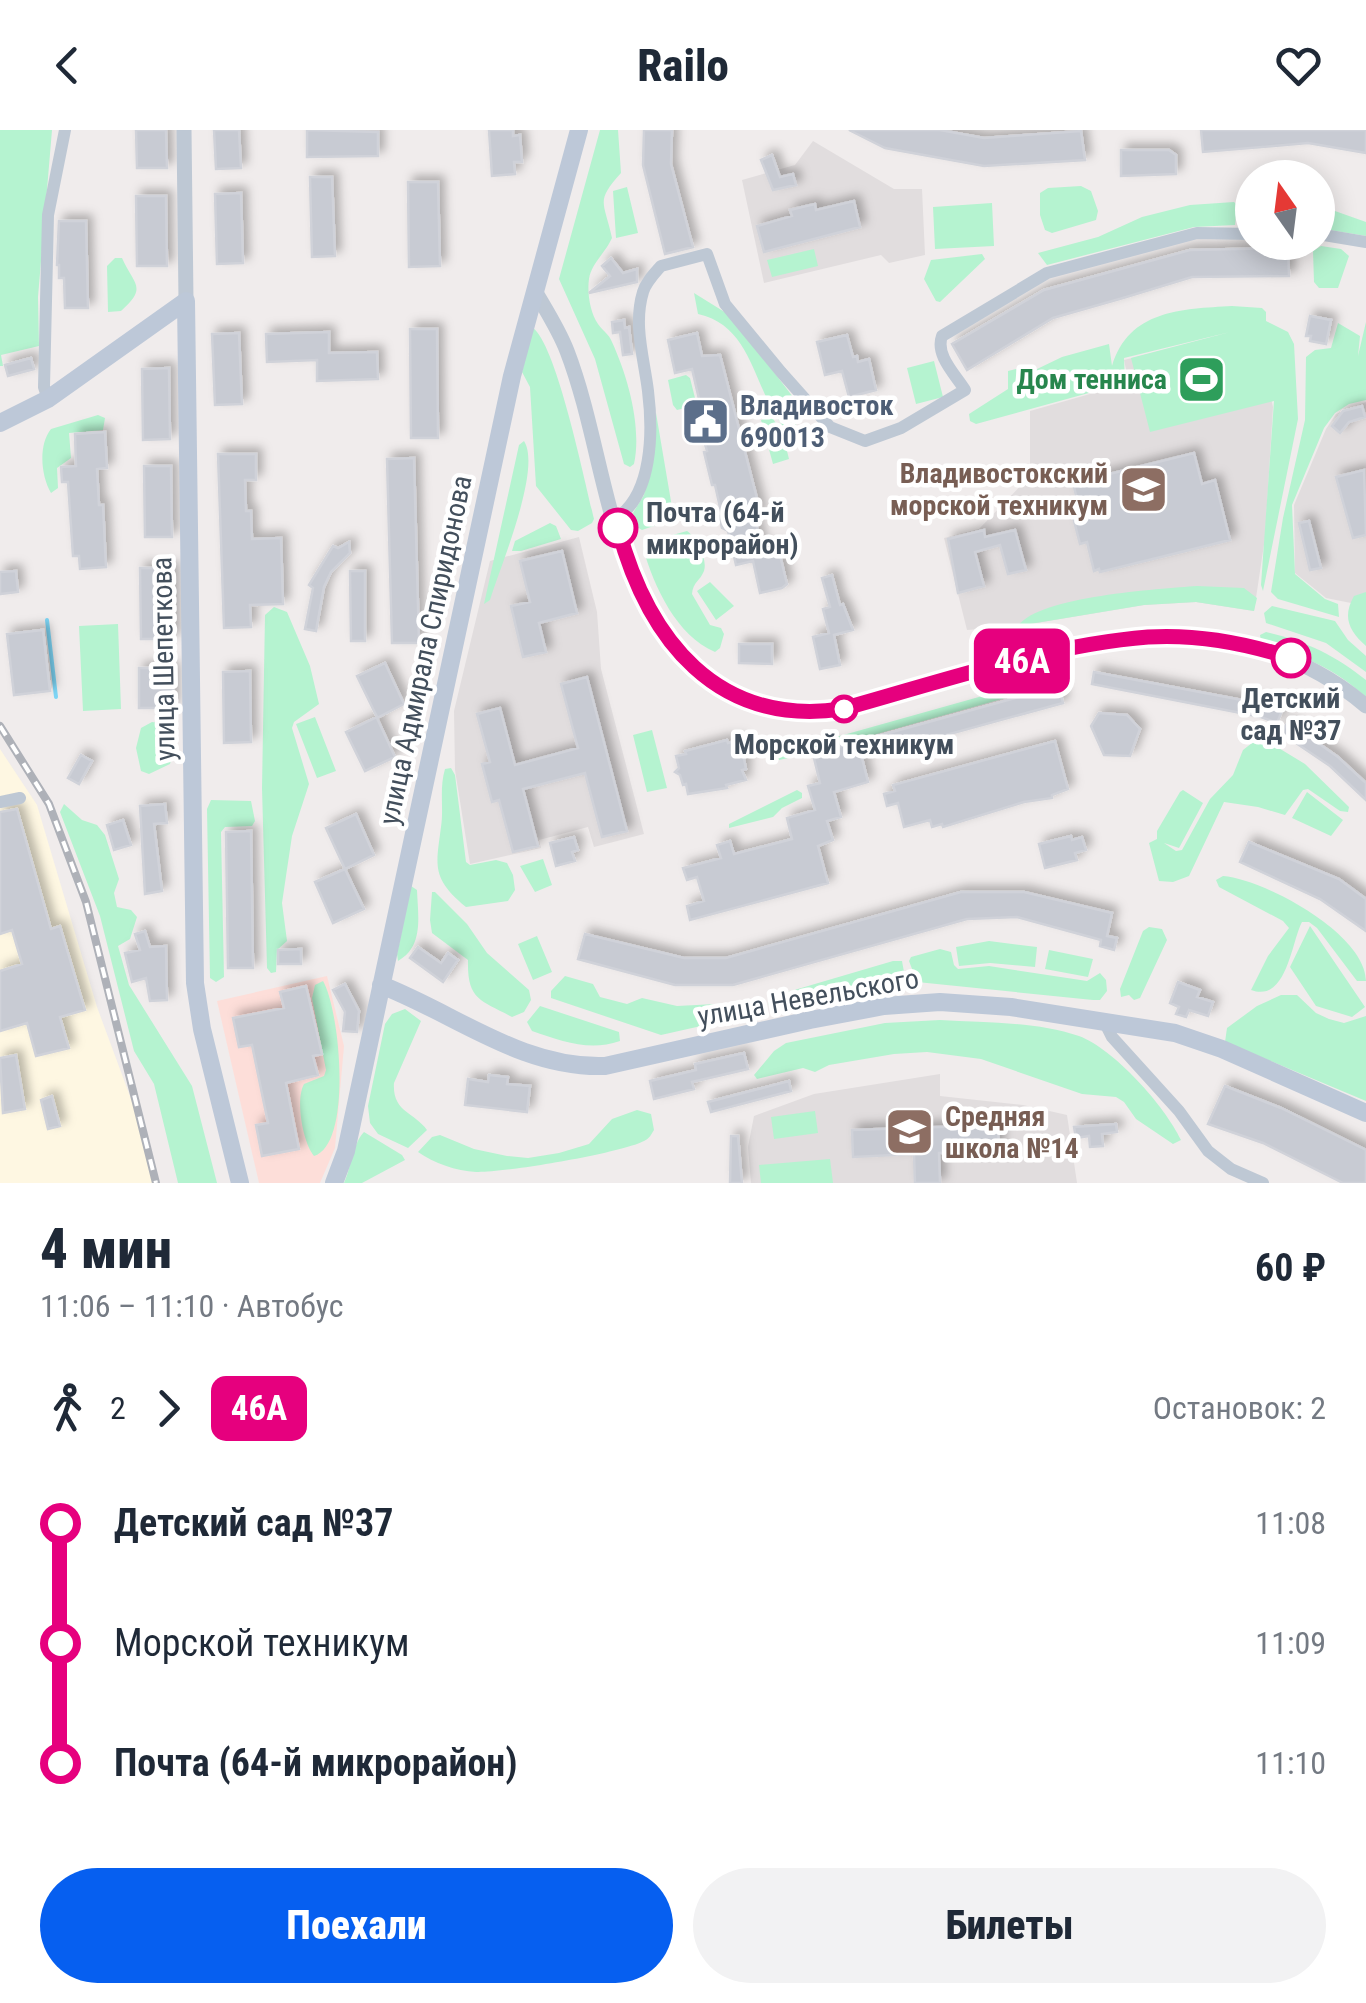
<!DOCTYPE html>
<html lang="ru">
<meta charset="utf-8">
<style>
:root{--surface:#fff;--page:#f2f2f3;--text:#1f2937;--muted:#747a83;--accent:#065ff0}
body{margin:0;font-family:"Roboto Condensed",sans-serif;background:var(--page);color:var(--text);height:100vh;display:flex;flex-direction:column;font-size:38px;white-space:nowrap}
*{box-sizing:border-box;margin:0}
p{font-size:32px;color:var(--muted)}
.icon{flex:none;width:55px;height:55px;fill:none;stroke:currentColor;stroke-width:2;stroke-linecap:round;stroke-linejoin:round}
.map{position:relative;height:1053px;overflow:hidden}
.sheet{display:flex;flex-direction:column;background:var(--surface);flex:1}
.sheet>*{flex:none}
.badge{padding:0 20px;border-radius:15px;font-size:35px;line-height:65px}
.needle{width:65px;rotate:346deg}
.fabs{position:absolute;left:1235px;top:30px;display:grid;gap:20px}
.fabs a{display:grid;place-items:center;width:100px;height:100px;border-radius:50%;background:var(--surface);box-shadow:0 5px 25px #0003;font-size:50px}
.map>.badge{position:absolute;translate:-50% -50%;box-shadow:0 0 0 5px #fff}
.legs{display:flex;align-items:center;gap:15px;height:110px;padding:0 40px;font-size:32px}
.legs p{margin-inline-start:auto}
.headline{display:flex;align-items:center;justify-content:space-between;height:170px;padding:0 40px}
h1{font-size:55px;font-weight:800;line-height:75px}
.action{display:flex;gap:20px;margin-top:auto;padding:20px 40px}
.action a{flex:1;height:115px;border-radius:60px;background:var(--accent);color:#fff;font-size:40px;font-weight:800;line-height:115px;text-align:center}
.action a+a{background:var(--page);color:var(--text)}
ul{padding:0 40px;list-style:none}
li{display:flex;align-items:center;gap:35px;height:120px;font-size:38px}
li i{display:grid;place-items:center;width:15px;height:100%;margin:0 12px;background:currentColor}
li i::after{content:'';width:25px;height:25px;margin:-12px;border:8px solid;border-radius:50%;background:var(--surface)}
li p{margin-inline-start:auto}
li:first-child i{background:linear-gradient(#0000 50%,currentColor 0)}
li:last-child i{background:linear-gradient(currentColor 50%,#0000 0)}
header{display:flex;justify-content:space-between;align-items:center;height:130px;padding:0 40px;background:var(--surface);font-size:45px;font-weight:800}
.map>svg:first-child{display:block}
.commercial{fill:#fef7e2}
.education{fill:#e1ddde}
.medical{fill:#fdded9}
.green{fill:#b5f3d0}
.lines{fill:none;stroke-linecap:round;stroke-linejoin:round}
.stream{stroke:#7dd5f5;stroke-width:4}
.building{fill:#c8cbd3;stroke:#d0d2d9;stroke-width:2.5;filter:url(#shadow)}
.minor{stroke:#bec8d4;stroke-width:12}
.tertiary{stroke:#bec8d4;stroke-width:15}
.secondary{stroke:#bdc8d8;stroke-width:18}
.rail-casing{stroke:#aeb1b8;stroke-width:8}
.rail{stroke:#fff;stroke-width:4;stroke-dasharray:11;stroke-linecap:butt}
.line-1-casing{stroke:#fff;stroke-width:22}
.line-1{stroke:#e6007e;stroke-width:15}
.stop-1-dot{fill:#fff;stroke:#e6007e;stroke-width:5}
.labels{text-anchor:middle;stroke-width:9;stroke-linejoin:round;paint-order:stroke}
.leisure-label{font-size:28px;font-weight:bold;fill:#27864d;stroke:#fff;text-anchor:end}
.service-label{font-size:28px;font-weight:bold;fill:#4e5e75;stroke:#fff;text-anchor:start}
.education-label{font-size:28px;font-weight:bold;fill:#785e54;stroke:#fff;text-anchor:end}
.stop-label{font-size:28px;font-weight:bold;fill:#434f5c;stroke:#fff}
.street-label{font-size:28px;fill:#434f5c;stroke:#fff}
</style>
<header><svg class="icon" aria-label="back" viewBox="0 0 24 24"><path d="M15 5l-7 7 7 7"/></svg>Railo<svg class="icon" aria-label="heart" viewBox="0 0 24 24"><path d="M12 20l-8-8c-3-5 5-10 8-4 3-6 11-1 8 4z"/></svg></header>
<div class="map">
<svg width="1366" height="1053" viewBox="0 0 1366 1053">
<defs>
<filter id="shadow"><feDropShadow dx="5.5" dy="-5.5" stdDeviation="5" flood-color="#0004"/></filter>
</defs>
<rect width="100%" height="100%" fill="#f0ecec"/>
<path class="commercial" d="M0,619L37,675L97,877L138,988L154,1053H0Z"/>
<path class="education" d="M813,11L894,59H922L925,125L889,133L881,125L764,153L742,50L795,35Z
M1254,197L1273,277L1265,408L1254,481L1196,472L1144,475L1018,496L967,500L944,408L979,399L1030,346V281L1129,253L1124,230Z
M1366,272V476L1326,468L1295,443L1294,375L1326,299L1336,284Z
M579,407L597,482L601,539L644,704L594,717L588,697L539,710L541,718L470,734L455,640L454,581L490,431Z
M940,944V966L1023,975L1067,985L1077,1053H751L748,1017L754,986L814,964Z"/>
<path class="medical" d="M327,846L344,916L335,1018L320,1053H259L217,871Z"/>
<path class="green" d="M0,0H52L38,167L39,216L1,225L3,236H0Z
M600,0H618L621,43C595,72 604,71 612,108C606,122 591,134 589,149C587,162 590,183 598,194C603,201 609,204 612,212C628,247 642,297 634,334L630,337L624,334L595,229L559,149Z
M1081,56L1091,61L1098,81L1096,90L1052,103L1045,100L1040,85V63L1048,58Z
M627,57L638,103L616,108L613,61Z
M1234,72L1237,75L1235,95L1194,97L1047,135L1038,123L1098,107L1142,87L1190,75Z
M992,73L994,116L935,119L933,77Z
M1318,75L1366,92V106L1318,98Z
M1321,116L1341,119L1349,126L1338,158H1319L1314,152L1313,121Z
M814,119L818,136L772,147L767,130Z
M982,124L985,129L940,172L936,171L924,149L931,130Z
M115,128H122C134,155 148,157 121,181L108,182L107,136Z
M694,163L731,186L796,271L793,283L800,311L798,316H793C787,300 776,288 769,273C751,237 743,194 698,184Z
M1232,176L1262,178L1266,182V191L1288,202L1294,214L1298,289L1263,461L1261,455L1274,271L1150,302L1131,228L1230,202L1124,228L1125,253L976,294L970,291L969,284L1008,259V241L1016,239L1028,248L1037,249L1035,240L1062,227L1109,214L1112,236C1129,180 1181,179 1232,176Z
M1366,192V270L1349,274L1335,283L1324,298L1292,375L1295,444L1325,469L1338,474L1339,487L1278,469L1271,462L1283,388L1305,290L1306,227L1315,220L1331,218L1338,193L1360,206L1358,226Z
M533,198C557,216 585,353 594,389L592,393L578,401L571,400L536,356L530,257L522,242Z
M934,231L943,267L916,274L907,238Z
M686,245L690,248L696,272L693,276L677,280L673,275L668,250Z
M656,283L674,389L642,400L637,397L633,383L644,365Z
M98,285L105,288L103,300L69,303L71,328L57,338L58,358L51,363C41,346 38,315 51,299Z
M772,287L783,305L789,329L773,334L761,290Z
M524,311C542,339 500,437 490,470L484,474L519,315Z
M550,393L556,396L561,409L521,421H512L515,411Z
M687,401C696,407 708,429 704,441C700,451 693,452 692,464L710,495L721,498L724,504L720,518L715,522C677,506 654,457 643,418L647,412Z
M710,452L734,476L716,490L697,461Z
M1197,456L1244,458L1257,468L1254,481L1196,472L1144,475L1018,496C1039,466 1159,459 1197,456Z
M1366,462V516C1349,501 1342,487 1354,466Z
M1272,476L1335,491L1348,510L1366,526V542L1326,513L1266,493L1264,483Z
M274,477L287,482L310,536L319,574L294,592L292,598L309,654L292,706L286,746L282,773L287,811L277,820L276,842L271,843L267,838L262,658L265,485Z
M118,494L121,579L83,581L79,496Z
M1266,502C1305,511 1335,525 1366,550V567C1332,536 1303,527 1261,511L1260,505Z
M1064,543L1072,544L1073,549L798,626L779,630L772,618L822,611Z
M315,587L336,641L317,648L296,594Z
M152,592L166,594C176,606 174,620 170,634L149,644L141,641L136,618L141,598Z
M652,600L667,658L647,662L633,605Z
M1267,611L1305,634L1349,677L1348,682L1340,681L1308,659L1303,660L1285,685L1258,677L1224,672L1189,746L1173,752L1159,751L1149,713L1157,709V701L1180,662L1183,660L1203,673L1179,718L1164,713L1176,721L1182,720L1210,669L1233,645L1243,620L1252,613Z
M451,638L455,645L466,732L470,735L496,730L507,733L513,745L515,760L508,771L466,777C431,748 436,736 441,697C444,677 439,659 445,639Z
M797,660L802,663V668L782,678L773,687L729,698V694Z
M1307,662L1343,690L1331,706L1292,688Z
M211,670L251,671L255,691L252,696L225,697L221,702L224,847L216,852L210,848L207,679Z
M64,674L82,690L97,695L105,705L119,749L114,763L117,777L131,780L137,787L130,809L118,816L129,855L192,956L217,1053H178L154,954L134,921L100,786L60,682Z
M543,729L552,755L535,762L520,736Z
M1223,746C1264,749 1366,804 1366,851H1357L1317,798L1309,792H1302C1291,813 1287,873 1251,860L1268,826L1289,798L1283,791L1219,757L1216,750Z
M411,756L417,760C418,787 424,816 398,831L397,824Z
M432,762H435L467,794L487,823L529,860L531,870L524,882L512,887C480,870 467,870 468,830L432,803L430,790Z
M1310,796L1365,877L1352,887L1316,876L1290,837Z
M1149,797L1162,799L1167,810L1140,868L1134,870L1129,865L1121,867L1120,859L1143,801Z
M537,806L552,842L533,850L518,814Z
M989,811L1037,817L1035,837L990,833L959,836L956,817Z
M940,819L951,822L954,835L958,839L989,836L1087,851L1100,843L1106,850L1107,861L1100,870H1093L917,852L909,831L911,827Z
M1049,820L1093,829L1088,847L1045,839Z
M893,831H902L906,853L774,879L769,876L768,871L774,866Z
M565,846L593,854L600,867L627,874L642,868L677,876L754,872L759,879L750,885L661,905L551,868V861Z
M323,851C340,880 353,1014 314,1026C303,1013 295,970 304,954L324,946L326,940L312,868L315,855Z
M1281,865H1297L1316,883L1329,889L1344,893L1366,886V971L1225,912L1227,898L1257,876Z
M540,876L619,902L620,911C589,922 562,911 532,901L527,892Z
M405,879L421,891L394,953C392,982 414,982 427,1000L408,1018L378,1004L370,993L368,976L385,894L392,884Z
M940,890C985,893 1036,891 1079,906C1114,919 1165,976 1181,1010L1173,1014L1136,989L1124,972L1116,967L1082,964L981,929L927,922L894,924L829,935L815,942L803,938L757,949L754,945L774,921L786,913L885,893Z
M637,980L651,984L654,1000C650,1006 651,1007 644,1011C621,1023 504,1043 476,1042C456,1041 434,1033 418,1022L432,1007L440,1005L474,1019L507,1026L528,1028L559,1023L589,1014L612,989Z
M815,981L818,1003L774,1009L771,987Z
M364,1002L402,1025L405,1030L362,1053H344C351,1038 353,1013 364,1002Z
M830,1029L833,1053H761L759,1035Z"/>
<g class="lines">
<path class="stream" d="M47,490L56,567"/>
</g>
<path class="building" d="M136,0H166L167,38H137Z
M214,0H239L241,38L216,39Z
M307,0L378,2V26L307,27Z
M489,0H513V6L520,5L522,32H514L515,44L492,46Z
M644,0H672L671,34L693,117L665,124L643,35Z
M849,0H940L984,8L1081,1L1085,30L984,36L885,18Z
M1201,0H1366V23L1308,13L1203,22Z
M1121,20H1169L1176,25V44L1121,46Z
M772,25L780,47L793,44L796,55L773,60L761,30Z
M310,47H332L335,126L312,127Z
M408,52H438L440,136L409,137Z
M241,63L243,133L217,134L215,64Z
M136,66H166L167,136H137Z
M854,71L860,97L764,122L757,96L792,86L790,80L802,77L815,74L816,80Z
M59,91H86L88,178H65L64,148H59V135H57Z
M1288,118L1289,146L1192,147L1123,168L1053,188L967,240L952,214L1044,160L1190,120Z
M611,128L623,143L637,139V152L589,163L610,146L602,136Z
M1310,186L1331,190L1326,214L1310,211L1311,206H1306Z
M624,190L625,198L629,197L632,224L623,225L620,202L613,203L612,192Z
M410,199H437L438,308H411Z
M329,202V223L377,222L378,249L317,251V230L267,232L266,204Z
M239,203L242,274L215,275L212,204Z
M697,203L702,226L720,225L761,384L754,385L762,418L778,417L787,454L782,458L760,463L753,431L736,435L728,401L722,398L719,386H722L715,355H712L704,322L707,321L696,284L702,282L692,239L675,243L668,210Z
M847,205L853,227L857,226L858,232L869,229L876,260L849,267L842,241L825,245L817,212Z
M31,228L34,239L8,246L5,235Z
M169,238L170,309L143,310L142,239Z
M1362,276L1365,287L1349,292L1340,303L1332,296L1343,281Z
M105,302L107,338L97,339L99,375H103L106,437L80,439L79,426H73L68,352H62L61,337L76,336L75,304Z
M1194,323L1202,354L1215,350L1230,410L1100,442L1099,439L1094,441L1087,412L1080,414L1073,387L1081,385L1073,353Z
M218,324H256V350H245L246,381H251L252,409L281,408L283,474L250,475L251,497L224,498Z
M414,328L419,513H392L387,329Z
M144,336H171L172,407H145Z
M1364,340L1366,405L1353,408L1336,347Z
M1309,391L1321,438L1310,440L1299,393Z
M984,400L985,407L1015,400L1026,440L1008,444L1000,415L975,422L984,456L958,463L948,409Z
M349,412L350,423L331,442L324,457L316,501L305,499L313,458L309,455L333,416L338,418Z
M562,421L577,483L539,493L546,522L523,527L511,476L530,472L520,431Z
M140,438H173L174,509H141Z
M16,441L18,462L0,464V442Z
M350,441H365V511H351Z
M832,445L840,475L843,474L853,500L834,505L840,535L820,539L813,507L829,503L823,479L830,477L822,448Z
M43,500L50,561L14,565L7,504Z
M739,514H772V534L739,533Z
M385,533L404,574L377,588L395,627L365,641L346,602L377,587L357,546Z
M139,538H173V578H139Z
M250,541L251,612L224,613L223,542Z
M1094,542L1263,574L1282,581L1277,593L1261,587L1092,554Z
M587,547L627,701L602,707L585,643L523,659L538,716L513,722L499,670L492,672L482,634L490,632L477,584L500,578L515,635L578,618L561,554Z
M1059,556L1063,573L862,628L868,652L834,662L841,687L827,691L833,710L818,716L828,753L690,790L687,776L704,771L697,747L687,750L683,738L721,728L717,715L730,711L734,724L792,709L787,688L815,680L808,656L820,653L813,624Z
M1099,583L1127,585L1140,599L1130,626L1104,625L1091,596Z
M1288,592L1338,627L1366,653V670L1330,636L1281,603Z
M727,610L728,613L739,610L742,621L747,624L744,629L746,639L742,640L746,650L726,655L727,658L688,664L686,654L683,655L680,645L675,642L679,638L676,626L686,624L685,621Z
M1055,611L1068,659L1052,665V668L1024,672L943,697L942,694L932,697L930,690L904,697L898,673L887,676L884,664L895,661L893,655Z
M81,625L92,631L79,654L68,648Z
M165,674L167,693L154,694L162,761L145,764L140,676Z
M17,679L51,799L60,796L85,880L60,887L69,918L36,926L27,893L0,901V841L22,834L12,800L0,804V682Z
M356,684L374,725L345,739L364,779L333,793L315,752L345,739L326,698Z
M123,690L131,715L114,720L107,695Z
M251,701L253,838H228L226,702Z
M1071,706L1072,710L1082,707L1086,720L1075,723L1077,730L1045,738L1039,714Z
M574,707L578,720L572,722L575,731L556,736L550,713Z
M1249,712L1339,749L1366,769V801L1320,769L1240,732Z
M961,762H1024L1112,783L1107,806L1117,808L1114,820L1100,816L1101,810L1017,787L967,789L733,855H675L578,829L585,804L684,828H726Z
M145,801L150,817L166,816L167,870L150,871L146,848L132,852L125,823L140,820L135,804Z
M418,817L441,833L448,823L458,830L443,852L410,828Z
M301,819V834H278V820Z
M1178,852L1200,860L1197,867L1213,872L1208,886L1189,880L1186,887L1176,884L1179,877L1170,873Z
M345,854L359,881L357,902L343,901L345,882L333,860Z
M306,856L322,924L313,926L318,945L286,953L299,1019L262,1026L256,995L268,993L252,915L239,917L233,888L284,878L280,862Z
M744,923L748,939L692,952L694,959L654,969L650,951L696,940L695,934Z
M16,925L25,979L3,983L0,928Z
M489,945L508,947L507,954L530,956L527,982L465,975L468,949L488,952Z
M789,951L791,961L711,982L708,972Z
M1225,956L1281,978L1366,1020V1053H1343L1263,1013L1208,994Z
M52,966L60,996L48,999L41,970Z
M1116,994L1117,1002L1102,1004L1103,1016L1090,1017L1089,1006L1076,1008L1074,997Z
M998,995L999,1021L939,1023L940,1053H915L914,1024L853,1027L852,1000Z
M731,1006H738L742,1053H730Z"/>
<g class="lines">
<path class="minor" d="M1318,104L1366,112
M48,269L44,257L48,85L65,0
M615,389C653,366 653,301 648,261C644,228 633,195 643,162C646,152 654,144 661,136L707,124L725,174L781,242L830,297L865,311L901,298L965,260C955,244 935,225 942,206L1047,143L1197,103L1252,104
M0,672L20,668
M1104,891L1112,907L1179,981L1208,1021L1231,1039L1263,1053"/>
<path class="tertiary" d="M184,0L186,171
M535,161C546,180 559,200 567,221C602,312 606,427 665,507C699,553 757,586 815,583C854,580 895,565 933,554C1080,513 1236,466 1366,576"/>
<path class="secondary" d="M186,171L195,853L202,899L240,1053
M0,293L48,269L186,171
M381,855C456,884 522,939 605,936L810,890L884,876L940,872L1011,877L1175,903L1222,919L1366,983
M334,1053L346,1021L512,246L579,0"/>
<defs>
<path id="rail" d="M0,596L49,674L86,772L156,1053"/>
</defs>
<use href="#rail" class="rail-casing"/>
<use href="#rail" class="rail"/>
</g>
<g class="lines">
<defs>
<path id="line-1" d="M618,398C648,510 717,597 842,579C940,552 1047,515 1148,507C1197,504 1245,513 1291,528"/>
</defs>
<use href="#line-1" class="line-1-casing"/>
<use href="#line-1" class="line-1"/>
</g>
<defs>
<symbol id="stadium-square" viewBox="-11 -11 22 22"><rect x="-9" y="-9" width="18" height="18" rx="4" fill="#2e9e5b" stroke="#fff"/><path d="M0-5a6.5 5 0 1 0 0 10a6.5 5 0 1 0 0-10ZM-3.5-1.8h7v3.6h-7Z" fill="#fff"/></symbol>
<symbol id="civic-square" viewBox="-11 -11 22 22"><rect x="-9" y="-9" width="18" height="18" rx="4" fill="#5c6f8a" stroke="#fff"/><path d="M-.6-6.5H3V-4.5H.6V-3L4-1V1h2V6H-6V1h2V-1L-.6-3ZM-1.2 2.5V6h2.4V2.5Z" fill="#fff"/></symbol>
<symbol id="university-square" viewBox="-11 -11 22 22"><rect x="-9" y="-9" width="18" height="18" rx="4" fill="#8d6e63" stroke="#fff"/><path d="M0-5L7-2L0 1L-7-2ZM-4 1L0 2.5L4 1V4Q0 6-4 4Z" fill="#fff"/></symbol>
<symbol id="school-square" viewBox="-11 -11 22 22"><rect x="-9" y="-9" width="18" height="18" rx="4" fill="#8d6e63" stroke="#fff"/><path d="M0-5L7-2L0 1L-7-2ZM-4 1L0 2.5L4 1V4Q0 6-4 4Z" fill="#fff"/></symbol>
</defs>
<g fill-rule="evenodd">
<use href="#stadium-square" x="1174" y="222" width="55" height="55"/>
<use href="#civic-square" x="678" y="264" width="55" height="55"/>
<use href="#university-square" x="1116" y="332" width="55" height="55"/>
<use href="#school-square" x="882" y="974" width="55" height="55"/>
</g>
<g class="stop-1-dot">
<circle cx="618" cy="398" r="18"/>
<circle cx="1291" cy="528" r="18"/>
<circle cx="844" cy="579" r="12"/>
</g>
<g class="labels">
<g class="leisure-label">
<text x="1167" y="259">Дом тенниса</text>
</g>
<g class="service-label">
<text x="740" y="285">Владивосток<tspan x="740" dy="32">690013</tspan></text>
</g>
<g class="education-label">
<text x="1108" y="353">Владивостокский<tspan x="1108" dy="32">морской техникум</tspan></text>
<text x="945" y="996" text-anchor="start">Средняя<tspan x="945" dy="32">школа №14</tspan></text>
</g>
<g class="stop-label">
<text x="646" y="392" text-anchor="start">Почта (64-й<tspan x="646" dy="32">микрорайон)</tspan></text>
<text x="1291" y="578">Детский<tspan x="1291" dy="32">сад №37</tspan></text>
<text x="844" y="624">Морской техникум</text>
</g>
<g class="street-label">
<text transform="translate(425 520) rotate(-78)" y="10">улица Адмирала Спиридонова</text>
<text transform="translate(163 529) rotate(-91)" y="10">улица Шепеткова</text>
<text transform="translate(808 867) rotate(-10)" y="10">улица Невельского</text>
</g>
</g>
</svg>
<div class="fabs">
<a><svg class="needle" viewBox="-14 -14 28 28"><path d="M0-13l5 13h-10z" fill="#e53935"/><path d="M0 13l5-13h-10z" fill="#747a83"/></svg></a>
</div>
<b class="badge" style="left:1022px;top:531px;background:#e6007e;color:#fff">46А</b>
</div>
<section class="sheet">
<div class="headline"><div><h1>4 мин</h1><p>11:06 – 11:10 · Автобус</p></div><b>60 ₽</b></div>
<div class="legs"><svg class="icon" aria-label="walk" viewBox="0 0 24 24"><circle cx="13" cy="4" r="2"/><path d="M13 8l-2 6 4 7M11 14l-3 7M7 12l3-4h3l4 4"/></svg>2<svg class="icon" aria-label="forward" viewBox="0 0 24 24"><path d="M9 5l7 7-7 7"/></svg><b class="badge" style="background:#e6007e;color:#fff">46А</b><p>Остановок: 2</p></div>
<ul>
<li><i style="color:#e6007e"></i><b>Детский сад №37</b><p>11:08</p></li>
<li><i style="color:#e6007e"></i><span>Морской техникум</span><p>11:09</p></li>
<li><i style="color:#e6007e"></i><b>Почта (64-й микрорайон)</b><p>11:10</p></li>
</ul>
<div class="action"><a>Поехали</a><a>Билеты</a></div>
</section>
